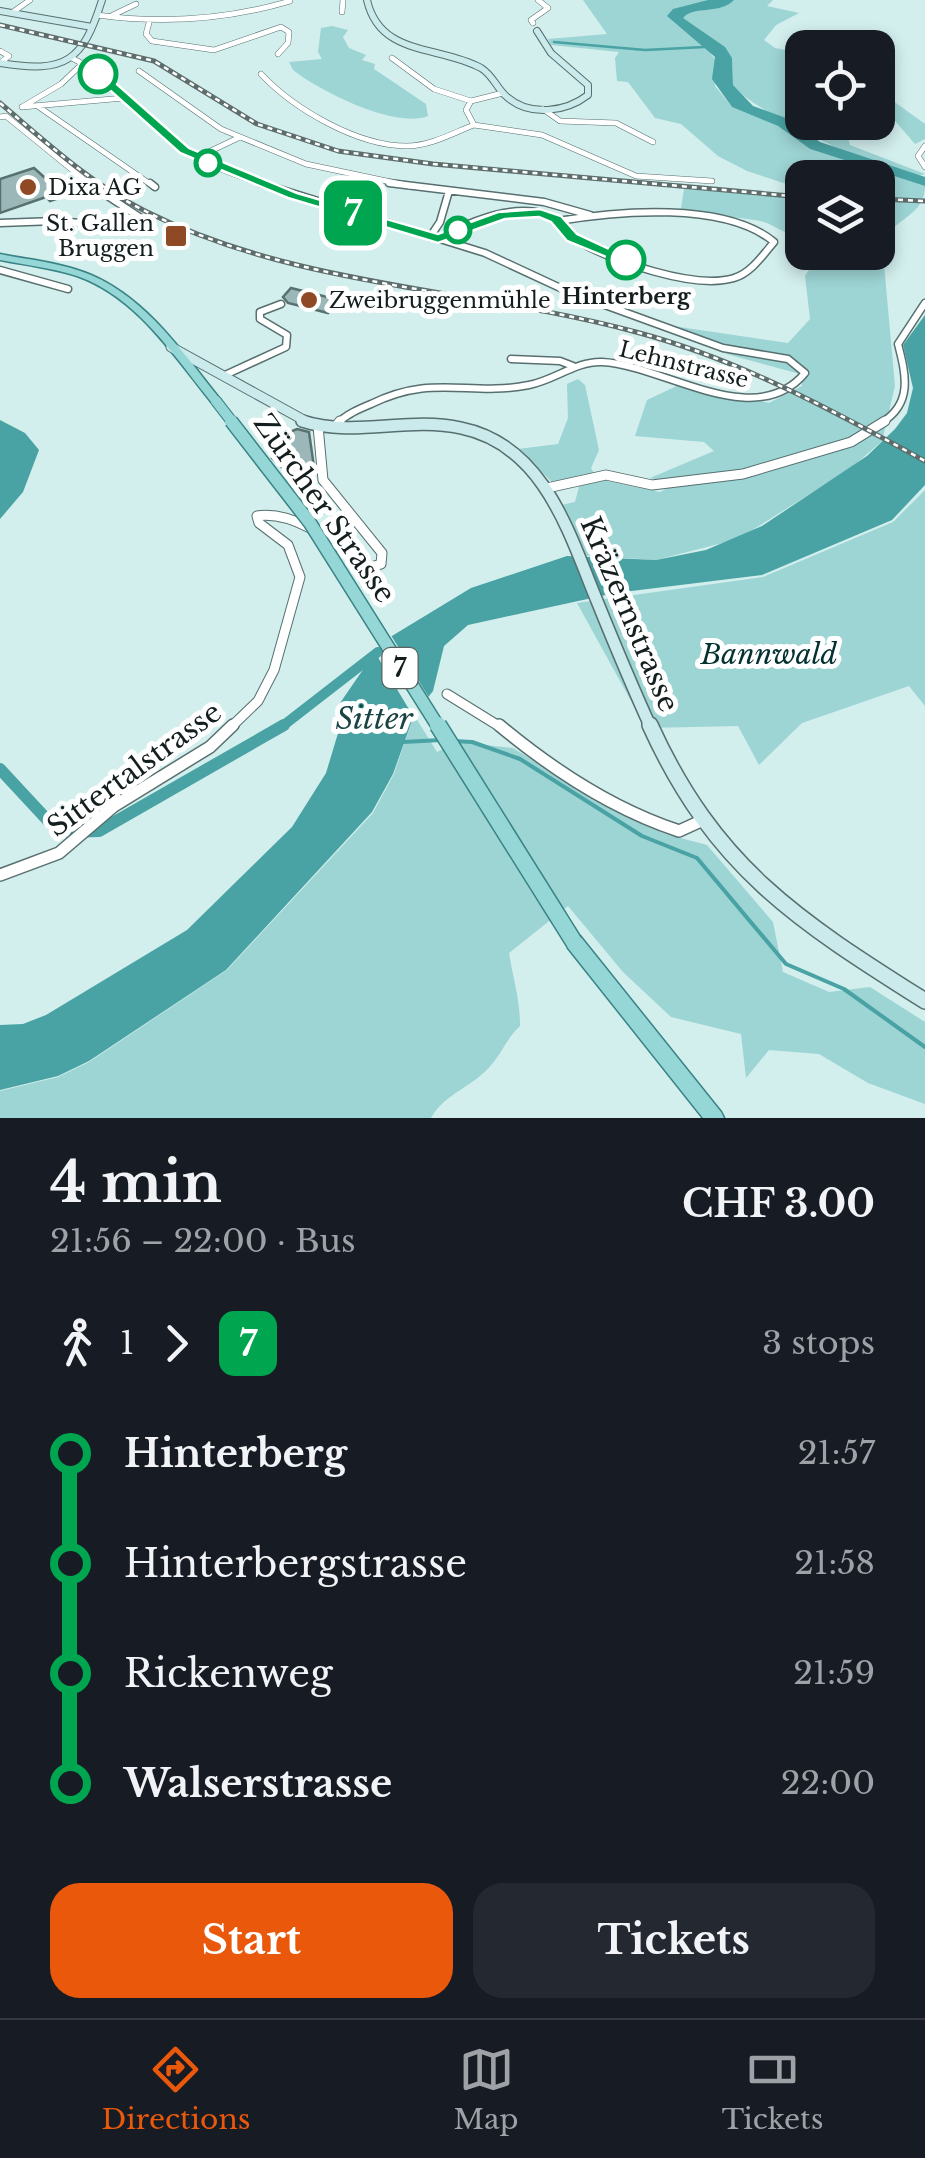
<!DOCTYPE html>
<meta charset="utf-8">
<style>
:root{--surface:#171b24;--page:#242831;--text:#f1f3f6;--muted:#9ea1a6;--line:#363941;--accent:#ea580c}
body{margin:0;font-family:"Libre Baskerville",serif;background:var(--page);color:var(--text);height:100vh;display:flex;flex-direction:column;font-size:38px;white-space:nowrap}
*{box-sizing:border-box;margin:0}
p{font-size:32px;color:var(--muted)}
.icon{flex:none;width:55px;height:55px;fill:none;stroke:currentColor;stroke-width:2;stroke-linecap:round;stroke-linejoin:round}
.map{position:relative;height:1118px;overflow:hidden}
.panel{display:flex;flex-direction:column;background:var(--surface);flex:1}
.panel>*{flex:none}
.badge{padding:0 20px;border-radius:15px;font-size:35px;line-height:65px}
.tools{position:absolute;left:785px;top:30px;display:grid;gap:20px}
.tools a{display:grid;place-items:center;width:110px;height:110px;border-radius:20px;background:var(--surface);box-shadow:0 5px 15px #0003;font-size:50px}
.map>.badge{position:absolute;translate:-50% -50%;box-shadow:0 0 0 5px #fff}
.legs{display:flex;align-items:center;gap:15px;height:110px;padding:0 50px;font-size:32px}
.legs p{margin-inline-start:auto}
.head{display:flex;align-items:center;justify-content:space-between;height:170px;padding:0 50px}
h1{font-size:55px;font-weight:700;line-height:75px}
.button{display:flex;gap:20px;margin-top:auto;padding:20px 50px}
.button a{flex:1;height:115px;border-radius:30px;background:var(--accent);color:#fff;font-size:40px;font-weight:700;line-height:115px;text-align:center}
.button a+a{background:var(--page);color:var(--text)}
ul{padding:0 50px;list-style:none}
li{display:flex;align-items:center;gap:35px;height:110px;font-size:38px}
li i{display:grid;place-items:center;width:15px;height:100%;margin:0 12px;background:currentColor}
li i::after{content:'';width:25px;height:25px;margin:-12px;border:8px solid;border-radius:50%;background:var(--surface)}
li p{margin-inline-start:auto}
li:first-child i{background:linear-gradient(#0000 50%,currentColor 0)}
li:last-child i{background:linear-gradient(currentColor 50%,#0000 0)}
.menu{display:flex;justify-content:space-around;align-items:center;height:140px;border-top:2px solid var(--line);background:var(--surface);font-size:28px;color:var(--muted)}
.menu a{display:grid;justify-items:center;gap:5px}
.menu .selected{color:var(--accent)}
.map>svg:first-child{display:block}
.green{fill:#9dd4d4}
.water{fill:#49a2a3}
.pier{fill:#d2eeed}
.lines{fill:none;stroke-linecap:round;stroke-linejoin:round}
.stream-far1{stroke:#49a2a3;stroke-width:2.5}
.stream{stroke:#49a2a3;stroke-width:4}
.canal-far1{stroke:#49a2a3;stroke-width:10}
.canal{stroke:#49a2a3;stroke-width:12}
.building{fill:#9cb7b7;stroke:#587170;stroke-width:2.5}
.street-far3-casing{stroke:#576f6f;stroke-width:6}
.street-far2-casing{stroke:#576f6f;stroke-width:9}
.street-far1-casing{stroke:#576f6f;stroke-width:11}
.street-casing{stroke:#576f6f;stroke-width:14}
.secondary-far3-casing{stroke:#576f6f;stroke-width:8}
.secondary-far2-casing{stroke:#576f6f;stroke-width:11}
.secondary-far1-casing{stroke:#576f6f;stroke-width:14}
.secondary-casing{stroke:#576f6f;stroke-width:18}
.primary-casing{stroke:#3a8384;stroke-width:3}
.street-far3{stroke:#fff;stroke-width:5}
.street-far2{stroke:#fff;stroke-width:6}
.street-far1{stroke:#fff;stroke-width:9}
.street{stroke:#fff;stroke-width:11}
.secondary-far3{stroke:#caeaeb;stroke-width:6}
.secondary-far2{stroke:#caeaeb;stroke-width:9}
.secondary-far1{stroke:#caeaeb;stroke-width:11}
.secondary{stroke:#caeaeb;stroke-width:15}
.primary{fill:#95d6d6;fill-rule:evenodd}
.rail-casing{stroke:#5c6d6c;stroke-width:5}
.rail{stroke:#fff;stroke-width:2.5;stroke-dasharray:5;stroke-linecap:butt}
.primary-bridge-far2-casing{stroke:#3a8384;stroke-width:12;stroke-linecap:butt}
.primary-bridge-far1-casing{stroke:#3a8384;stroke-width:15;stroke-linecap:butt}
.primary-bridge-casing{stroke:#3a8384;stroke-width:19;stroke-linecap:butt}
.primary-bridge-far2{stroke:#95d6d6;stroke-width:10}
.primary-bridge-far1{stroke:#95d6d6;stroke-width:12}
.primary-bridge{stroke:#95d6d6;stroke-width:16}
.line-1{fill:#00a54f;stroke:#fff;stroke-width:2.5}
.stop-1-dot{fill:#fff;stroke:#00a54f;stroke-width:5}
.poi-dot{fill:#904925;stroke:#fff;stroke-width:4}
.labels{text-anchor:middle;stroke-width:10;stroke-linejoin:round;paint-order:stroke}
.far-poi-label{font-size:22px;fill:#141e1e;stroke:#fff;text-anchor:start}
.far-stop-label{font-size:22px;font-weight:bold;fill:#141e1e;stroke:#fff}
.far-street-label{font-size:22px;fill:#141e1e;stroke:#fff}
.shield{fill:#fff;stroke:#5a6262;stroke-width:2.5}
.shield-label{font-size:25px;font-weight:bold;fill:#141e1e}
.street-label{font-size:28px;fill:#141e1e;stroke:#fff}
.park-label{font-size:28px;font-style:italic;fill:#033030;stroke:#fff}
.water-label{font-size:30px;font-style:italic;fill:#1a4343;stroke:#fff}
</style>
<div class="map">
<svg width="925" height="1118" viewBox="0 0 925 1118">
<rect width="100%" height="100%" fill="#d2eeed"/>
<path class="green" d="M583,0H773L767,6L799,13L776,25L764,40L775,48L802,53V122L865,123L847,134L850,145L925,174C903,184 750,111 733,85L732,58L707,49L718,63L715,86L732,107L778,126L810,149L925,186C925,216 894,218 882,242L895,386L882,441L851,468L738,539L656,560L577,555L557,506L575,502L581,479L552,482L518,449L558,444L568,418L567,384L578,379L585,385L599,450L591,468L597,479L660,492L674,485L650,478L714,451L704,442L635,436L647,400L683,383L769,403L802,386L800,374L730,355L639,321L788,343L810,319L805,276L820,253L878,252V178H802V189L747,171L718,156L681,124L655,118L628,82L617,81L615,58L619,52L551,45L548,39L607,34Z
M332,26L348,30L343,37L349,48L366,55L362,60L375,64L374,69L426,104L428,116C394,129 320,91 293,70L289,62L322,59L318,52L321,28Z
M878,90L925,124V139L915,144L889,114L878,118Z
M684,189L802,197V239C790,235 777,228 767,223C753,217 698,215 680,215Z
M925,490V706L909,686L802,723L759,765L738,726L646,728L577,603L763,577L893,522Z
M414,715L437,752L458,742L513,748L621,814L665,834L707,845L773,922L783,972L829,992L870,987L925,1022V1104L868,1083L819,1054L769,1050L746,1078L741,1034L671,1017L623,972L568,906L509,953C513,979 520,998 520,1026C507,1038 503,1051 492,1064C475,1086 445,1093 431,1118H0V1091L58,1077L89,1062L227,970L373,813L394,774Z"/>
<path class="water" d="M708,0H734C720,15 694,5 683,18L725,47L732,58L733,85L753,106L786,118L820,142L925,177V186L810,149L778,126L732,107L712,79L715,57L667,16L673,9Z
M925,315V485L892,520L762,575L615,593L468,625L444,646L433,691L414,715L393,774L372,812L226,970L89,1061L58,1076L0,1090V1025L23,1024L46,1015L187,930L292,827L326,773L339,730L338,706L382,642L471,588L567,556L656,560L706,550L762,526L867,456L895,429L907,413L913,388L903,345Z
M0,420L25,433L39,450L23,492L0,519Z"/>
<path class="pier" d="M389,632L431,701L416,721L373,649Z"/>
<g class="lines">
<path class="stream-far1" d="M554,42L645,50L704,47"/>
<path class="stream" d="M454,741L472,742L520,759L642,836L697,858L786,964L844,989L925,1047
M403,742L441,740"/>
<path class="canal-far1" d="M280,728L378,652"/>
<path class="canal" d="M0,769L52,825L66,832L99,831L284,725"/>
</g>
<path class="building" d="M34,168L65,196L50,201L46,197L0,213V179Z
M291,288L339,300L328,313L288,303L283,297Z
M297,429L309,432L314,467L313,474L292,477L272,458L275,438Z"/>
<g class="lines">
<defs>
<path id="street-far3" d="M13,12L30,0
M342,12L343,0
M97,15C162,24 226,20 290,1
M113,15L136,4
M149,23L146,34L152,41L214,50L281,27L289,32L288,43L278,54
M533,23L531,20L548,8L538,0
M0,51L9,56L0,63
M70,57C109,76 134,111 167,138C195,162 233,174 267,186
M392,58L434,89L471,101
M139,71L221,129L306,164L410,186
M261,74C294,109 357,146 407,146C430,146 453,133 474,125L466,110L471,101L503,93
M22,107L124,98
M22,107L61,84L83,63
M39,107L153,186
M543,109L560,121L616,123L653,142
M0,117L6,116L92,186
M474,125L542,135L636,176L712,181
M925,146L918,156L925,167
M196,158L238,138"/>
<path id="street-far2" d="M88,183L147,222V228
M150,183L155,187
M260,183L485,253L569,292L723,348L788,359L805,373C755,433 664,365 602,362C576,361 555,380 529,385C469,397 434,373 371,404C359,409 347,414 338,423
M389,183L544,202L590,215
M0,223L55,221L147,228
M430,237L440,222L449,191
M438,239C467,223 507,205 541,213C557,217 564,233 578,241C613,261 694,290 734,278C751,273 763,255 774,242C725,201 617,211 558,221
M0,270L68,289
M511,359L560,361L573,366
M223,376L286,347L287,335L260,319V312L281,304
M881,423C913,404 906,375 898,344L925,303"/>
<path id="street-far1" d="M335,427L340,421
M547,488L606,475L652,485L743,474L851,442L885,421
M447,694L502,728
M230,728L258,701L274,670L300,577L288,545L259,523L257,516C297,510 338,546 368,568L381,564L382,553L323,480L318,426"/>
<path id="street" d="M499,725C553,770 612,809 679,831L701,821
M0,875L59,853L114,806L210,747L233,725"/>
<path id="secondary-far3" d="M367,0C380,57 439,45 481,68C493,75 497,89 507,97C530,117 566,112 588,95V85L551,53L537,31
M0,11L92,27
M0,63C66,74 83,61 102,0"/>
<path id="secondary-far2" d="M171,347L309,423"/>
<path id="secondary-far1" d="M302,421C355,438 408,416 461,428C544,445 569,533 597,601C614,643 632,686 651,728"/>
<path id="secondary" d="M650,725C715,868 797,920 925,1001"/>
<path id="primary" d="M0,254C30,260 63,263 91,275C147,299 183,353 220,399L221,401L220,403H212C174,356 137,297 77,276C52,268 26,265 0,260Z
M574,934L580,936L721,1112L724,1118H703L568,948L566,942L568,936Z"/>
</defs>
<use href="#street-far3" class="street-far3-casing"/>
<use href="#street-far2" class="street-far2-casing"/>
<use href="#street-far1" class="street-far1-casing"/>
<use href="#street" class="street-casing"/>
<use href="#secondary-far3" class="secondary-far3-casing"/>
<use href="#secondary-far2" class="secondary-far2-casing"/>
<use href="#secondary-far1" class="secondary-far1-casing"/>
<use href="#secondary" class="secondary-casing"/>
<use href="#primary" class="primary-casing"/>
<use href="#street-far3" class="street-far3"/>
<use href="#street-far2" class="street-far2"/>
<use href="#street-far1" class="street-far1"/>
<use href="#street" class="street"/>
<use href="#secondary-far3" class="secondary-far3"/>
<use href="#secondary-far2" class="secondary-far2"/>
<use href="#secondary-far1" class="secondary-far1"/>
<use href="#secondary" class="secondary"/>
<use href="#primary" class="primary"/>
<defs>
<path id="rail" d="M0,25L154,61L257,124L338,151L433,164L802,197
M0,103C46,142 91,184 145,211C299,288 473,288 636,332C738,359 832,410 925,461
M878,199L925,201"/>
</defs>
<use href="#rail" class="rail-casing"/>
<use href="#rail" class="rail"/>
<defs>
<path id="primary-bridge-far2" d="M216,401L233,423"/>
<path id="primary-bridge-far1" d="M231,421L310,523L439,728"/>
<path id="primary-bridge" d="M438,725L574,942"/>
</defs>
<use href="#primary-bridge-far2" class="primary-bridge-far2-casing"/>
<use href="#primary-bridge-far1" class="primary-bridge-far1-casing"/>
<use href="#primary-bridge" class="primary-bridge-casing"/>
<use href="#primary-bridge-far2" class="primary-bridge-far2"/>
<use href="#primary-bridge-far1" class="primary-bridge-far1"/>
<use href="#primary-bridge" class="primary-bridge"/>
</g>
<path class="line-1" d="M94,71H102L189,148L297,193L438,234L498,212L540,209L561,216L577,234L633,260L621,263L567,241L551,222L539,217L505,219L438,243L288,198L180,153L94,76Z"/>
<g class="stop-1-dot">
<circle cx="98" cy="74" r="18"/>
<circle cx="208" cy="163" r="12"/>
<circle cx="458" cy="230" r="12"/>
<circle cx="626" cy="260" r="18"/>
</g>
<g class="poi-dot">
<circle cx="28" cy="187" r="10"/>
<rect x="164" y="224" width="24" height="24" rx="5"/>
<circle cx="309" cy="300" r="10"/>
</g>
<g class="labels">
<g class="far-poi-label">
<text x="48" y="195">Dixa AG</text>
<text x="154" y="231" text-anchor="end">St. Gallen<tspan x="154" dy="25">Bruggen</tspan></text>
<text x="329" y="308">Zweibruggenmühle</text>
</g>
<g class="far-stop-label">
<text x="626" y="304">Hinterberg</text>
</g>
<g class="far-street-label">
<text transform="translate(684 364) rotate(14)" y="8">Lehnstrasse</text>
</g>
<rect class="shield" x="382.5" y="648" width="35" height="40" rx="8"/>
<g class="shield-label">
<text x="400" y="677">7</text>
</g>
<g class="street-label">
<text transform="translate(325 508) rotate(55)" y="10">Zürcher Strasse</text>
<text transform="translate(630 614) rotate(67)" y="10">Kräzernstrasse</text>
<text transform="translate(134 769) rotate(-36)" y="10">Sittertalstrasse</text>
</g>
<g class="park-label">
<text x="769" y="664">Bannwald</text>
</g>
<g class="water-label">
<text x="374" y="729">Sitter</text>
</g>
</g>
</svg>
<div class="tools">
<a><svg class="icon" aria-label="locate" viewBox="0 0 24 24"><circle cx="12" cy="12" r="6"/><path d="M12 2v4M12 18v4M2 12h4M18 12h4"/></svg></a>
<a><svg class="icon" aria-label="layers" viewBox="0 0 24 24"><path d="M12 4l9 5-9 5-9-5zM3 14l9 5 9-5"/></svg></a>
</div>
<b class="badge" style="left:353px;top:213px;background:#00a54f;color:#fff">7</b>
</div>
<section class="panel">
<div class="head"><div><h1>4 min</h1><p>21:56 – 22:00 · Bus</p></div><b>CHF 3.00</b></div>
<div class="legs"><svg class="icon" aria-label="walk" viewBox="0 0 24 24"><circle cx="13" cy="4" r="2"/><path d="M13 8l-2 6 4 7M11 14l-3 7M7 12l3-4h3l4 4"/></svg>1<svg class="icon" aria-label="forward" viewBox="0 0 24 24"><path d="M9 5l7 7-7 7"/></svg><b class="badge" style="background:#00a54f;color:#fff">7</b><p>3 stops</p></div>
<ul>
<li><i style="color:#00a54f"></i><b>Hinterberg</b><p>21:57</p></li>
<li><i style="color:#00a54f"></i><span>Hinterbergstrasse</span><p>21:58</p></li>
<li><i style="color:#00a54f"></i><span>Rickenweg</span><p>21:59</p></li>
<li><i style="color:#00a54f"></i><b>Walserstrasse</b><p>22:00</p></li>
</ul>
<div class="button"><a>Start</a><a>Tickets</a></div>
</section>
<nav class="menu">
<a class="selected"><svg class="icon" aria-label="directions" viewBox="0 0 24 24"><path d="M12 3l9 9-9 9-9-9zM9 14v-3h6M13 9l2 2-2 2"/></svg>Directions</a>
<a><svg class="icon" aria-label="map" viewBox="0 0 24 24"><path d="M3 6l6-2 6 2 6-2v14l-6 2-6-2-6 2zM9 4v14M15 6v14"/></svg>Map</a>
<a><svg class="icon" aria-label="tickets" viewBox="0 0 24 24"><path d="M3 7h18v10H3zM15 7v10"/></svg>Tickets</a>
</nav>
